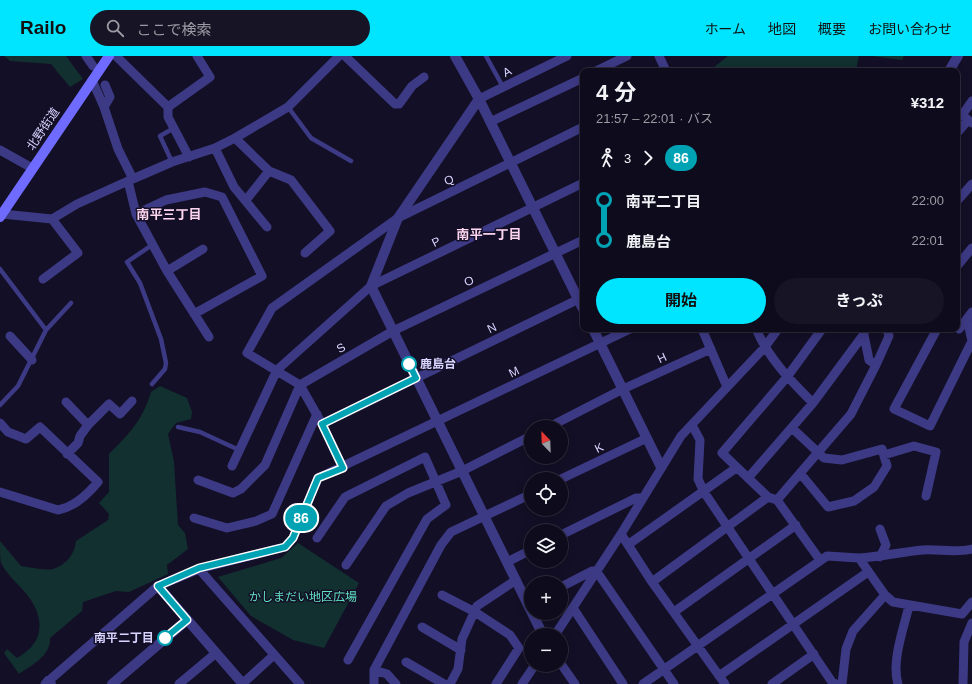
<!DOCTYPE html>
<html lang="ja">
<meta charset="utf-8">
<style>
:root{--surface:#0e0b1c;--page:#171425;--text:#f1f3f6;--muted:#9b9ba3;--line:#2e2b3b;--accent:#00e5ff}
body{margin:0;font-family:Arial,"Noto Sans JP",sans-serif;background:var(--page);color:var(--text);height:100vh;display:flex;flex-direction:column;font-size:15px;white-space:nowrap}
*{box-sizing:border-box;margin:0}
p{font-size:13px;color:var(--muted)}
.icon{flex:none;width:22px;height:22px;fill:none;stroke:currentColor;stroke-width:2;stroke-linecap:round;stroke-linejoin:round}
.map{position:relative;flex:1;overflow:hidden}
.sheet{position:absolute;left:580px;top:12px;width:380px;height:264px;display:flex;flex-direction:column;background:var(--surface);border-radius:8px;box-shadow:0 2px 10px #0003,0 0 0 1px var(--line)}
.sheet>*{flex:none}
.badge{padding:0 8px;border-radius:13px;font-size:14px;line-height:26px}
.needle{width:26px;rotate:337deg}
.buttons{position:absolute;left:524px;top:364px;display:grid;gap:8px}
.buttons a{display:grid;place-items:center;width:44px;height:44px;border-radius:50%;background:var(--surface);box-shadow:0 2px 10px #0003,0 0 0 1px var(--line);font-size:20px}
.map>.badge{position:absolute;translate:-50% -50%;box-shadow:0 0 0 2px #fff}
.legs{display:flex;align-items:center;gap:6px;height:44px;padding:0 16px;font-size:13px}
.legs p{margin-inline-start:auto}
.headline{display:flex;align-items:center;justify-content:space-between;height:68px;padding:0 16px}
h1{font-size:22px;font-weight:700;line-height:30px}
.cta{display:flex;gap:8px;margin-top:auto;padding:8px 16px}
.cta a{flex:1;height:46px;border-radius:24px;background:var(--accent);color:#111;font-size:16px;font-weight:700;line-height:46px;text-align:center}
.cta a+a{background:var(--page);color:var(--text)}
ul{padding:0 16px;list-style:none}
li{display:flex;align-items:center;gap:14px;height:40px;font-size:15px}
li i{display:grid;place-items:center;width:6px;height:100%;margin:0 5px;background:currentColor}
li i::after{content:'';width:10px;height:10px;margin:-5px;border:3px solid;border-radius:50%;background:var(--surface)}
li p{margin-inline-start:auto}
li:first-child i{background:linear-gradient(#0000 50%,currentColor 0)}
li:last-child i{background:linear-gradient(currentColor 50%,#0000 0)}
header{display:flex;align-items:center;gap:24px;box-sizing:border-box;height:56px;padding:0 20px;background:var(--accent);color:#111}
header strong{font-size:19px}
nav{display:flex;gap:22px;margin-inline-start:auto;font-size:14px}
.search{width:280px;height:36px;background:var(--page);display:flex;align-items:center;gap:10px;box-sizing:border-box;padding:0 14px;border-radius:22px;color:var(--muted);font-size:15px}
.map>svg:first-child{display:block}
.green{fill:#12302f}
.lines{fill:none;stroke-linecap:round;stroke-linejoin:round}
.service{stroke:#3d3a85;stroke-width:4.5}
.minor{stroke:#3d3a85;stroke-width:9}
.tertiary{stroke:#3d3a85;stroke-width:10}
.secondary{stroke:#6f6bff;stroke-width:10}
.line-1-casing{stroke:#fff;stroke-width:9}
.line-1{stroke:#00a3b4;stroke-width:6}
.stop-1-dot{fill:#fff;stroke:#00a3b4;stroke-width:2}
.labels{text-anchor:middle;stroke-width:3;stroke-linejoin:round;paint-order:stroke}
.street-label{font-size:12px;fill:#d9d4ff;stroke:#130f26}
.stop-label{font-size:12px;font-weight:bold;fill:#d9d4ff;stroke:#130f26;text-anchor:start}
.park-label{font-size:12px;fill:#5fe0c0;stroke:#130f26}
.neighbourhood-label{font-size:13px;font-weight:bold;fill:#ffd6f0;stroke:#130f26}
</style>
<header>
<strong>Railo</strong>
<div class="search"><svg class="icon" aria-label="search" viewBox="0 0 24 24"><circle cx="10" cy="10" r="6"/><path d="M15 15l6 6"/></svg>ここで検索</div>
<nav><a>ホーム</a><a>地図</a><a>概要</a><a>お問い合わせ</a></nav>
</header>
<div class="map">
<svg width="972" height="628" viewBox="0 0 972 628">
<rect width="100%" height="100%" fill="#130f26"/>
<path class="green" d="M4,0H66L83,23L70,31L51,8L10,5Z
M728,0H859L856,15H709Z
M872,0H904L902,4Z
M160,330L187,342L192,356L191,363L176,367L168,378L174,406L178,469L185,477L188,493L167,509L168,518L129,536L116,535L83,546L82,555L50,582C51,600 32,609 19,618L4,597L7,593L17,602C38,590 45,574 35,551C27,534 9,523 1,507C0,501 0,491 0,485L21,510C30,511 45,515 53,513C66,509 75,498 76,485L108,464L109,458L99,447L109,436V398C130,377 142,365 151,336Z
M298,487L359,527L324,592L293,584L251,560L218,521L281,502Z"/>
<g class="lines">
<path class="service" d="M486,0L503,31
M288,51L311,82L351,105
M172,106L160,80L174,72
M0,213L46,274L18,330L0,349
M46,274L71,247
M152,328L165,313L166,307L161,283L140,227L127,206L152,189
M178,371L200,376L239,394"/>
<path class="minor" d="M86,0L93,10
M116,0L168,51V61L189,101
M345,0L395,48H399L412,30L424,21
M659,0L666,15
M596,15L627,0
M92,24L104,51L118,93L133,123
M479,43L567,0
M104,51L110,41L105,29
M168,51L210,21L197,0
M957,55L972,67
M962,59L972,45
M490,66L583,22
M957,77L968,64
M235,82L269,115L291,124L330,175L305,197
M215,92L234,131L267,171
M0,94L32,112
M128,125L172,106L215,92L235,82L288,51L339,0
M246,144L269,115
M957,145L972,128
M2,158L52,163L78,197L43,223
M136,158L166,144L205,136L222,141L262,220L194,258
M52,163L77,148L128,125L136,158L167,215L209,281
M957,210L972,192
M167,215L203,193
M957,271L959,273L972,256
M702,273L727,331
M756,273C769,303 790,324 813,347
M937,273L894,353L930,370L972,285L967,263
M863,274L869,304L876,309L889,280L887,273
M10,280L32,304
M300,329L393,275L583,184
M66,346L88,369
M0,367L8,376L26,383L40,371L98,426C88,438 75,451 58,454L0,436
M322,368L583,241
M692,369L700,384L698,423L704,436L832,626L836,628
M549,371L623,333L711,293
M792,372L824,402L842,404L882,393L887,410L874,431L854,445L828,451L800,417
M67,398L78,387L80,380L88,369L109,348L120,358L132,345
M884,399L914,390L936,396L926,440
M232,410L277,314L371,230L583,127
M343,412L322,368L300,329L247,297L272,252L398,162L583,71
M748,422L813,347L864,278
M561,423L647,382
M198,424L233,437L241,433L265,409L300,329
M777,444L851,358L876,309
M194,462L227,472L256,465L272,458L317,358
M621,478L652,526L725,628
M561,479L636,442H642
M317,482L345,441L425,401L446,449L427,463L348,604
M629,488L736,412
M880,501L886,489L880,473
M859,502C880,501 901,496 923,494C939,493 956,497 972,493
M820,504L777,444L768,441L722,397L787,321L822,273
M507,506L531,494
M346,509L386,450L408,437L462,415L531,380
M199,513L300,628
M652,526L768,441
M561,531L592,515L597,516L674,628
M442,539L475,556L510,579L519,592L496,628
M573,552L623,628
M674,556L796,469
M422,571L461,594
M555,579L621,478L681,380L764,292L778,273
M406,606L444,628
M561,608L575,628
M374,614L441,489L451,476L531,438
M719,620L868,516
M45,628L158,530L199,513L285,491L293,482L318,422L630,273
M179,628L216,597
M242,628L274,599
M374,628V614L387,618L396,628
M450,628L458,613L462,583L477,550L516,524
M522,628L535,609
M643,628L827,500L859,502L885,539
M772,628L814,598
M842,628L846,593L853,575L885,539L893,546L962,558L972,546
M898,628C891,606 904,571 909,550
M963,628L964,586L972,567"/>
<path class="tertiary" d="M455,0L479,43L583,253
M949,15L958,0
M479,43L398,162L371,230L531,555
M593,273L661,411
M158,530L243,628
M532,557L543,579
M48,625L51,628
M112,628L187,564"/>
<path class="secondary" d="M0,161L109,0"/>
</g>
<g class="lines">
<defs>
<path id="line-1" d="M165,582L187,564L158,530L199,512L285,491L293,482L318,422L343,412L322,368L416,322L409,308"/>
</defs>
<use href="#line-1" class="line-1-casing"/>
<use href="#line-1" class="line-1"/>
</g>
<g class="stop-1-dot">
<circle cx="409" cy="308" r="7"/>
<circle cx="165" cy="582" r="7"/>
</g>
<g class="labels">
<g class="street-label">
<text transform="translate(507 16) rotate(-26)" y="4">A</text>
<text transform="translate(43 73) rotate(-56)" y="4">北野街道</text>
<text transform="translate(449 124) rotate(-26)" y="4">Q</text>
<text transform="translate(436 186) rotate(-26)" y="4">P</text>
<text transform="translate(469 225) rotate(-26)" y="4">O</text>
<text transform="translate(492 272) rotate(-26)" y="4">N</text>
<text transform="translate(341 292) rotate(-30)" y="4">S</text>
<text transform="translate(662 302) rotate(-25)" y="4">H</text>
<text transform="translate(514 316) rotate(-26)" y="4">M</text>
<text transform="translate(599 392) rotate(-26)" y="4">K</text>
</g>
<g class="stop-label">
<text x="420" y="312">鹿島台</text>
<text x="154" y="586" text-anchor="end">南平二丁目</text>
</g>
<g class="park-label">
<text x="303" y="545">かしまだい地区広場</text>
</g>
<g class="neighbourhood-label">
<text x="169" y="163">南平三丁目</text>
<text x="489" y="183">南平一丁目</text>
</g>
</g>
</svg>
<div class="buttons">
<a><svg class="needle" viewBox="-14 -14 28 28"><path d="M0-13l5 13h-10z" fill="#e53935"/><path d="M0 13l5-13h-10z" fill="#9b9ba3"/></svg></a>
<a><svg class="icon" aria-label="locate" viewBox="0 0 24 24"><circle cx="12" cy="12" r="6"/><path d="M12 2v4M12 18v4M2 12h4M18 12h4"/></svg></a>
<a><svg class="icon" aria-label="layers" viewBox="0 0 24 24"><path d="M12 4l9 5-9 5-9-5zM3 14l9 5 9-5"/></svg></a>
<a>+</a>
<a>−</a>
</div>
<b class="badge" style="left:301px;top:462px;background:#00a3b4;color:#fff">86</b>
<section class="sheet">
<div class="headline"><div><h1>4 分</h1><p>21:57 – 22:01 · バス</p></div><b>¥312</b></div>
<div class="legs"><svg class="icon" aria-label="walk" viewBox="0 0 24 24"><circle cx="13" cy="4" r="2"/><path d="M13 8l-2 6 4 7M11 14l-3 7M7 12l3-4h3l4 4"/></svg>3<svg class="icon" aria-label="forward" viewBox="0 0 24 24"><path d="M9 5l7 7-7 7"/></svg><b class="badge" style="background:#00a3b4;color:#fff">86</b></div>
<ul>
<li><i style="color:#00a3b4"></i><b>南平二丁目</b><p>22:00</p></li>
<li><i style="color:#00a3b4"></i><b>鹿島台</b><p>22:01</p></li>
</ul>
<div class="cta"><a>開始</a><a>きっぷ</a></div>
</section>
</div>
